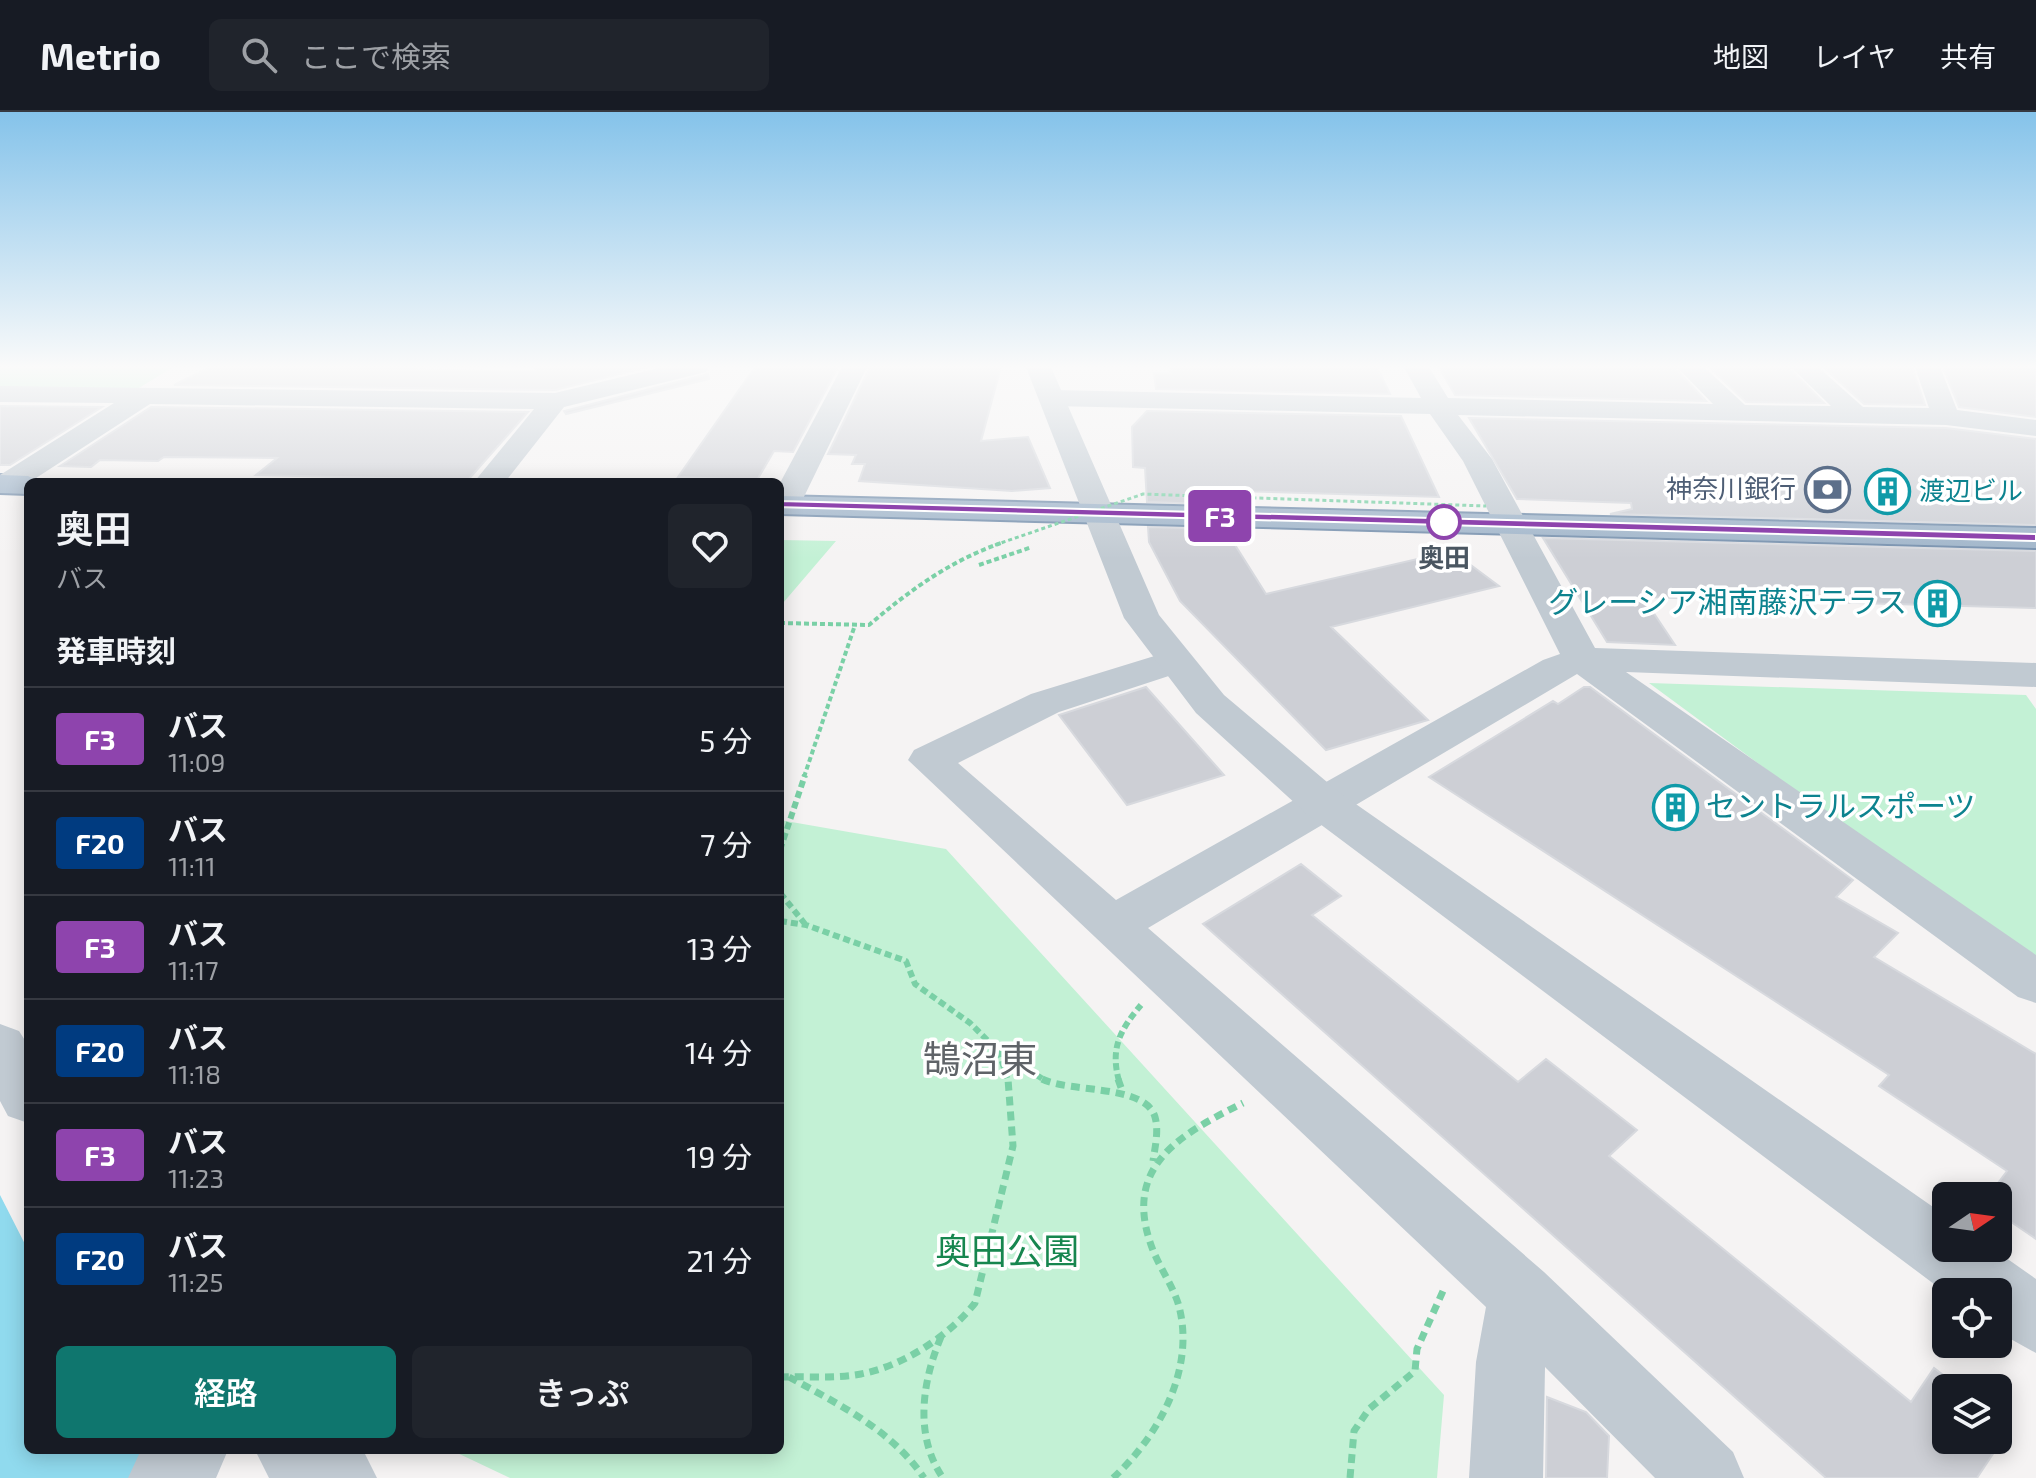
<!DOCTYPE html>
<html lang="ja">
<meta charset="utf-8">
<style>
:root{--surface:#171b24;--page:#20242c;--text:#f1f3f6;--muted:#9ea1a6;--line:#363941;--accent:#0f766e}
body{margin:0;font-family:"Exo 2","Noto Sans JP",sans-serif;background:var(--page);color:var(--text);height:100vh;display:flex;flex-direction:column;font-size:30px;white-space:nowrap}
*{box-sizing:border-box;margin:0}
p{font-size:26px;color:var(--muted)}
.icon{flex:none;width:44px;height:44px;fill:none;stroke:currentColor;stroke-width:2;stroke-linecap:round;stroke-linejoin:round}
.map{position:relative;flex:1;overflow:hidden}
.panel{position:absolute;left:24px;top:366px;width:760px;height:976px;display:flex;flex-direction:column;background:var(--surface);border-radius:12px;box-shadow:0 4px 20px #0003}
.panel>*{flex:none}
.badge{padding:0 16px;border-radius:6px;font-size:28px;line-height:52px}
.needle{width:52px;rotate:77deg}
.controls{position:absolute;left:1932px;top:1070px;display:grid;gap:16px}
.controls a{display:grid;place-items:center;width:80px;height:80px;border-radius:12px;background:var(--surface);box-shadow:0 4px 20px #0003;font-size:40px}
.map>.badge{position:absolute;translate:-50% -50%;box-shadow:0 0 0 4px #fff}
h2{padding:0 32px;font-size:30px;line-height:72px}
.round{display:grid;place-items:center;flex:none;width:84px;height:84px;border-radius:12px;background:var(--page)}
.headline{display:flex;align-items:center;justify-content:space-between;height:136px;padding:0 32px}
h1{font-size:38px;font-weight:600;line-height:60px}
.cta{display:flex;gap:16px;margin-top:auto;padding:16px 32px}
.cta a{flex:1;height:92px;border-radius:12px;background:var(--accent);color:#fff;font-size:32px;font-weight:600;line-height:92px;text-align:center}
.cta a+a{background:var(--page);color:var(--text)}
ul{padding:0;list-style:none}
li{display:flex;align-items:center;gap:24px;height:104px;padding:0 32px;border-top:2px solid var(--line)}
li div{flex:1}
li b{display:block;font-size:30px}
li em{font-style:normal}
li .badge{min-width:88px;font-weight:700;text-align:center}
header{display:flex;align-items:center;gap:48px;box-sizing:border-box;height:112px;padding:0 40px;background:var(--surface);border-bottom:2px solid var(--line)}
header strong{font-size:38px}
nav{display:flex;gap:44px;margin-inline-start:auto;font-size:28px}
.search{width:560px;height:72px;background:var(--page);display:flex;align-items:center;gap:20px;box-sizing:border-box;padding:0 28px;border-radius:12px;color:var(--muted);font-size:30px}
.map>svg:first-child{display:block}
.green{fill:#c3f1d5}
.water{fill:#90daee}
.building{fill:#cdcfd5;stroke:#d7d9de;stroke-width:2}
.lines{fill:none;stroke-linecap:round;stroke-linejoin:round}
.trunk-casing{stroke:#7690ad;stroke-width:4}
.path-far2{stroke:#7ad0a6;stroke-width:4;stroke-dasharray:5 3;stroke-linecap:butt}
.path-far1{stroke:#7ad0a6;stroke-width:6;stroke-dasharray:7 4;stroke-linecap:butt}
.path{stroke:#7ad0a6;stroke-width:7;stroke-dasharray:9 6;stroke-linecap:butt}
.minor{fill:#c1cad2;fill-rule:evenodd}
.tertiary{fill:#c1cad2;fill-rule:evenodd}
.trunk{fill:#9fb4c9;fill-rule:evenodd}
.path-bridge-far1{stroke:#7ad0a6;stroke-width:3;stroke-dasharray:4 3;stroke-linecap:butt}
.path-bridge{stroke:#7ad0a6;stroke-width:4;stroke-dasharray:5 3;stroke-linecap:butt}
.line{fill:#8e44ad;stroke:#fff;stroke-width:2}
.stop-dot{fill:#fff;stroke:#8e44ad;stroke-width:4}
.labels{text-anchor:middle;stroke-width:7;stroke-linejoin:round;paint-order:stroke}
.far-service-label{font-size:26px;fill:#4e5e75;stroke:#fff;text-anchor:end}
.far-culture-label{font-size:26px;fill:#0d838f;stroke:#fff;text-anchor:start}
.far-stop-label{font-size:26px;font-weight:bold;fill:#4a5661;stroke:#fff}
.culture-label{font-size:30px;fill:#0d838f;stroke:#fff;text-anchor:end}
.near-park-label{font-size:36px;fill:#17864f;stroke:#fff}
.near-neighbourhood-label{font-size:38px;fill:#5f6368;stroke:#fff}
</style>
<header>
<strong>Metrio</strong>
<div class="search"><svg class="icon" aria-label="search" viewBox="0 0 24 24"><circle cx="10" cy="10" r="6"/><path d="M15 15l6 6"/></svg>ここで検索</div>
<nav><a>地図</a><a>レイヤ</a><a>共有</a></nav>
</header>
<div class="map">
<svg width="2036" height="1366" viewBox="0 0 2036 1366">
<rect width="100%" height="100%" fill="#f5f3f3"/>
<path class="green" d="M0,255H173L134,279L0,276Z
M780,428L836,429L783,491H780Z
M1649,571L2026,583L2036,597V856Z
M780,708L946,737L1444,1283L1437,1366H510L451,1338H780Z"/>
<path class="water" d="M0,1083L28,1138V1338H154L184,1366H0Z"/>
<path class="building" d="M210,255L536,259L534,255H648L555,278L174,273Z
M755,255H838L793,340L774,339L757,368L678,365Z
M870,255H1001L981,329L1028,325L1050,376L1012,379L859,369L865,352H852L856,343L828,342Z
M1170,255H1377L1390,282L1156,277L1154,261H1171Z
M1439,255H1674L1706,289L1455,283Z
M1709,255H1788L1824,291L1746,290Z
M1823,255H1912L1925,293L1864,292Z
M1943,255H2036V305L1959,295Z
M708,262L709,267L566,302L564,299Z
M0,294L102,295L10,353H0Z
M151,295L528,300L468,368L256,363L277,346L164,345L158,349L100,348L91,355L60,354Z
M1147,299L1401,304L1439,385L1200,378L1209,392L1147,390L1145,356L1133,355L1132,315Z
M1469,306L1946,316L2036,327V413L1610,402L1632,397L1631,391L1517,387Z
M1148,415L1225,417L1266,482L1452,439L1499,474L1331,515L1428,608L1326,638L1180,489L1149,430Z
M1543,426L2036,439V496L1643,485L1675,533L1607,530Z
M1146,575L1224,663L1127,693L1059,603Z
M1584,575H1590L1853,768L1836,785L1898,821L1874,845L2036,942V1127L1998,1101V1071L2007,1059L1879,974L1889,963L1429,665L1553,589L1558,592Z
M1301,752L1341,784L1312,803L1518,970L1546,947L1637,1018L1609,1044L1911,1290L1934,1256L1960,1276H1946V1328H1998V1306L2010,1316L1977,1366H1826L1203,812Z
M1547,1285L1586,1300L1609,1324L1607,1366H1546Z"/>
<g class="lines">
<defs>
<path id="trunk" d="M0,363L28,364L41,370H28V382L0,381Z
M780,384L2036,416V436L780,402Z"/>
</defs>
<use href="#trunk" class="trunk-casing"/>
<path class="path-far2" d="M979,453L1032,435
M804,665L855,513"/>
<path class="path-far1" d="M780,738L805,663
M780,770L781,782L805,812
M780,809L806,813L906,849L915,872L970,911L999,940L1008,969
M999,939L1046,969
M1119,969C1110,936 1120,918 1141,893"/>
<path class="path" d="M1042,967C1070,981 1146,972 1155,1005C1159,1019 1155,1035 1153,1049
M1118,967L1123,981
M941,1225C922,1270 914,1324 943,1366
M780,1265C806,1264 835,1267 861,1262C903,1254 949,1224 975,1191L1013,1034L1008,967
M789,1265C838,1292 892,1318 924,1366
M1113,1366C1159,1324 1197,1255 1178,1191C1171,1170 1157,1152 1150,1130C1124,1052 1183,1021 1243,991
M1350,1366L1354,1319L1369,1297L1415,1259L1417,1237L1443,1179"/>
<path class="minor" d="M663,255H709L706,260L564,295L505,370H474L534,297L150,292L16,379L0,381V363L114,291L0,290V274L555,281Z
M842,255H867L800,393L795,400L780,401V371Z
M1404,255H1429L1448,286L1713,292L1677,255H1704L1745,293L1831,294L1791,255H1818L1863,295L1929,296L1915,255H1940L1957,298L2036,308V324L1946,313L1458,303L1492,347L1595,536L2036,551V575L1626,560L2036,843V891L2018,885L1577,562L1148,816L1544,1160L1733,1340L1744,1366H1655L1545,1255L1543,1366H1469L1476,1250L1486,1195L908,648L914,638L1031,582L1161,542L1174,539L1187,542L1193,550L1187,558L1059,600L958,651L1116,788L1543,548L1560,542L1463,349L1430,302L1052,294L1043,292L1039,286L1043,280L1052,278L1421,286Z
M0,912L19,919L28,933V1011L8,1004L0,989Z
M141,1338H228L216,1366H128Z
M255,1338H363L377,1366H269Z"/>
<path class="tertiary" d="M1026,255H1051L1159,503L1224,583L1340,681L1946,1104V1136H1992L2036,1167V1241L1998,1220V1180L1946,1181L1308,703L1196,601L1124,506Z"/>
<use href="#trunk" class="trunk"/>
<path class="path-bridge-far1" d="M995,433L1143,382L1486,394"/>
<path class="path-bridge" d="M780,511L869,513C910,478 950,449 1001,431"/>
</g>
<linearGradient id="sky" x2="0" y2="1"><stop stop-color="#85c3ea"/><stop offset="0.57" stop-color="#fafafa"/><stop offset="1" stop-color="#fafafa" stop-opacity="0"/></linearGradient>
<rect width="2036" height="447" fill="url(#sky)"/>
<path class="line" d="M780,389L2036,422V429L776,395Z"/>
<defs>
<symbol id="bank-ring" viewBox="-11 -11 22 22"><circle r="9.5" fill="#fff" stroke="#5c6f8a" stroke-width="1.5"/><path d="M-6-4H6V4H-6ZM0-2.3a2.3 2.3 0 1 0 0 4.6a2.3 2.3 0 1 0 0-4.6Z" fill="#5c6f8a"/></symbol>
<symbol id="building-ring" viewBox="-11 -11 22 22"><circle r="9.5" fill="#fff" stroke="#0f9aa8" stroke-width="1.5"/><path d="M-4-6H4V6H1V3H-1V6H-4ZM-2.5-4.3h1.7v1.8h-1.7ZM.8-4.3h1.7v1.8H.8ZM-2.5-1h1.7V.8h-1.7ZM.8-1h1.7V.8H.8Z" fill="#0f9aa8"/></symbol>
</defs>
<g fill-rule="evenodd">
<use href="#bank-ring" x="1802" y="352" width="51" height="51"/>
<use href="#building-ring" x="1862" y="354" width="51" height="51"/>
<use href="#building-ring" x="1912" y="466" width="51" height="51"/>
<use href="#building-ring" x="1650" y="670" width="51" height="51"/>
</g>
<circle class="stop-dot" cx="1444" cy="410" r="16"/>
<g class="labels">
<g class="far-service-label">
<text x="1796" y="386">神奈川銀行</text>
</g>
<g class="far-culture-label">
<text x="1919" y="388">渡辺ビル</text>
</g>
<g class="far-stop-label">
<text x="1444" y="455">奥田</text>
</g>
<g class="culture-label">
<text x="1907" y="501">グレーシア湘南藤沢テラス</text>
<text x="1706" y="705" text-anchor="start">セントラルスポーツ</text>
</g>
<g class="near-park-label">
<text x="1007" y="1152">奥田公園</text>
</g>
<g class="near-neighbourhood-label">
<text x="980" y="961">鵠沼東</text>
</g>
</g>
</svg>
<div class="controls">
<a><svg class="needle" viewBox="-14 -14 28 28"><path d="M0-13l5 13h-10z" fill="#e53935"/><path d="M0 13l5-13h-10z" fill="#9ea1a6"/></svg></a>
<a><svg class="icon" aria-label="locate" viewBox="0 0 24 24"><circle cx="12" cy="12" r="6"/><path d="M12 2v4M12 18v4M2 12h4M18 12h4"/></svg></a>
<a><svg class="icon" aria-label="layers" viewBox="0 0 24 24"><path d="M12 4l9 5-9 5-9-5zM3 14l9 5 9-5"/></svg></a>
</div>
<b class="badge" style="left:1220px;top:404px;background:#8e44ad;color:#fff">F3</b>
<section class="panel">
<div class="headline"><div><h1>奥田</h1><p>バス</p></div><a class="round"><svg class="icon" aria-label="heart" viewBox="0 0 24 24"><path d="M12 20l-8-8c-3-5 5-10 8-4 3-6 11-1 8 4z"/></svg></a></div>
<h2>発車時刻</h2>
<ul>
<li><span class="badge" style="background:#8e44ad;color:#fff">F3</span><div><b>バス</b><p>11:09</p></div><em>5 分</em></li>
<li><span class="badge" style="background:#003b80;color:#fff">F20</span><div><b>バス</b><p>11:11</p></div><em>7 分</em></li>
<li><span class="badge" style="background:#8e44ad;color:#fff">F3</span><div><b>バス</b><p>11:17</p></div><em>13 分</em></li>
<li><span class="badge" style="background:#003b80;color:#fff">F20</span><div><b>バス</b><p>11:18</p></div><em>14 分</em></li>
<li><span class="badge" style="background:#8e44ad;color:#fff">F3</span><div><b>バス</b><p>11:23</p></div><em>19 分</em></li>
<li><span class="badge" style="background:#003b80;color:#fff">F20</span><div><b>バス</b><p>11:25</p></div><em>21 分</em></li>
</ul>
<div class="cta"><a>経路</a><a>きっぷ</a></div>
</section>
</div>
